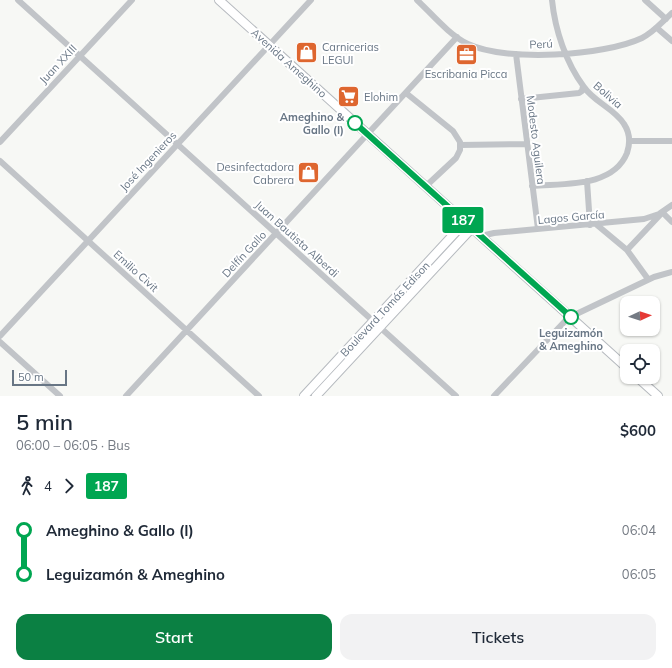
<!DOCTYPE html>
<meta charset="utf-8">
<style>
:root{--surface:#fff;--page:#f2f2f3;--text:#1f2937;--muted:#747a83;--accent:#0b8043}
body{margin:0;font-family:Mulish,sans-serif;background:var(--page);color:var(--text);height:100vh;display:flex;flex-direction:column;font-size:15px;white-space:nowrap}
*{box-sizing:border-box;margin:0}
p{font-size:13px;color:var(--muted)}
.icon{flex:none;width:22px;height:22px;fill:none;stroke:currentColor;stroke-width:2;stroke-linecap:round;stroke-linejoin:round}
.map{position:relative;height:396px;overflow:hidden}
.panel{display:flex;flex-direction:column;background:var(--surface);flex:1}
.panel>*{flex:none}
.badge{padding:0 8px;border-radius:3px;font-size:14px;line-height:26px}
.needle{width:26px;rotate:87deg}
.buttons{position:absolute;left:620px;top:296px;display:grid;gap:8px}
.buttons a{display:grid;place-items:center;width:40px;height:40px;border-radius:8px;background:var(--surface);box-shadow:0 1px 3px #0004;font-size:20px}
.scale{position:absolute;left:12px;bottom:10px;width:55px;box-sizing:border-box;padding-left:4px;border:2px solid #687685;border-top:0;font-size:11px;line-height:14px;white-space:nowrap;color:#687685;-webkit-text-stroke:3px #fff;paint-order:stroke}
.map>.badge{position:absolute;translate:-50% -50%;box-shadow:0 0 0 2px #fff}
.legs{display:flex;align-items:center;gap:6px;height:44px;padding:0 16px;font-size:13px}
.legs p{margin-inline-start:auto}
.head{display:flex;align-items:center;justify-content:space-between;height:68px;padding:0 16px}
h1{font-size:22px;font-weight:600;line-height:30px}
.button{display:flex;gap:8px;margin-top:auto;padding:8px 16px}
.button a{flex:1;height:46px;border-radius:12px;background:var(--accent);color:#fff;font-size:16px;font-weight:600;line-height:46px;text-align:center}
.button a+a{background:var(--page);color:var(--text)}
ul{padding:0 16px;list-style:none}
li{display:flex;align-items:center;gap:14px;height:44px;font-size:15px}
li i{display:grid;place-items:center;width:6px;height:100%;margin:0 5px;background:currentColor}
li i::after{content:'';width:10px;height:10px;margin:-5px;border:3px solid;border-radius:50%;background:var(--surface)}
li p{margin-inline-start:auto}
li:first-child i{background:linear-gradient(#0000 50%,currentColor 0)}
li:last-child i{background:linear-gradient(currentColor 50%,#0000 0)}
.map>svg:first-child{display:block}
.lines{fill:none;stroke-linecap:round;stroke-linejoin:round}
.secondary-casing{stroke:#b6babf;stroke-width:10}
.street{stroke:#c1c4c8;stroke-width:6}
.secondary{stroke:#fff;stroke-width:8}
.line-1-casing{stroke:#fff;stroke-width:9}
.line-1{stroke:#00a651;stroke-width:6}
.stop-1-dot{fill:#fff;stroke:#00a651;stroke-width:2}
.labels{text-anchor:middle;stroke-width:4;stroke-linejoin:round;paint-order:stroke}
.street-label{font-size:11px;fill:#687685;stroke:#fff}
.poi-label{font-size:11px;fill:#687685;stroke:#fff;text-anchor:start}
.stop-label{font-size:11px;font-weight:bold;fill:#687685;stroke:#fff;text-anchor:end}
</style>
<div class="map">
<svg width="672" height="396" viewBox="0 0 672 396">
<rect width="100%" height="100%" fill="#f7f8f5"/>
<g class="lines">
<defs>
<path id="secondary" d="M219,0L627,368
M637,377L658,396
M304,396L465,222
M316,396L472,228"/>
</defs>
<use href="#secondary" class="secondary-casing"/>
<path class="street" d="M18,0L456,396
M417,0C431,13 450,36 468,44C506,62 604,56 642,38C654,32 662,22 672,13
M645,0L666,19
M657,28L672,41
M516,54L538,229
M406,93L453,131L460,142V150L456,158L426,186
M521,99L579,93L582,91L583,86
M629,141H672
M0,142L132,0
M460,145L527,144
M0,161L259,396
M587,181L590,225
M532,186C563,183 613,188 627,153C630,144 630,133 624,124C615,109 594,102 584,87C566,63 555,30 552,0
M662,212L672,222
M597,225L627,250L648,279
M481,236L494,233L644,219L659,214L672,205
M627,250L660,215
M0,336L311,0
M0,342L60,396
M126,396L457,37
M494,396L568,318L654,277L672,272"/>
<use href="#secondary" class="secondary"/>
</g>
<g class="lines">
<defs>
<path id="line-1" d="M355,123L571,317"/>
</defs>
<use href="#line-1" class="line-1-casing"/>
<use href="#line-1" class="line-1"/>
</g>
<defs>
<symbol id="shop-square" viewBox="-11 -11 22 22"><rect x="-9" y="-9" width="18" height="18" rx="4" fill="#de662f" stroke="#fff"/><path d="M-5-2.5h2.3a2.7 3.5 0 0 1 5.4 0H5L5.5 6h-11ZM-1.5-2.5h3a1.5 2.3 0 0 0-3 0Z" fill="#fff"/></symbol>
<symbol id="office-square" viewBox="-11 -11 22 22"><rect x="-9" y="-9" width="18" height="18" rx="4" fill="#de662f" stroke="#fff"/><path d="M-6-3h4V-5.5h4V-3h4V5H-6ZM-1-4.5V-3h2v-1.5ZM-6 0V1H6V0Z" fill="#fff"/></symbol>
<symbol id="supermarket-square" viewBox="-11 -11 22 22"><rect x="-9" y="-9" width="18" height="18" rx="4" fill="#de662f" stroke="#fff"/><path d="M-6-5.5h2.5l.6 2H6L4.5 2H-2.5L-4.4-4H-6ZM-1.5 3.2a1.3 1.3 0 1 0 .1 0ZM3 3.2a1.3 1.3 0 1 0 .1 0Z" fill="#fff"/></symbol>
</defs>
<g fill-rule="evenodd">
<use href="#shop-square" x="294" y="40" width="25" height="25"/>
<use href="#office-square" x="454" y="42" width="25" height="25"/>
<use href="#supermarket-square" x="336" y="84" width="25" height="25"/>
<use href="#shop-square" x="296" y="160" width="25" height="25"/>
</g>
<g class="stop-1-dot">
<circle cx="355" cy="123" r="7"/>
<circle cx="571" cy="317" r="7"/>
</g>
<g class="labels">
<g class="street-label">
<text transform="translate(541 44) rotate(-2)" y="4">Perú</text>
<text transform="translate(289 63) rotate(42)" y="4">Avenida Ameghino</text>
<text transform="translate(58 64) rotate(-47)" y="4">Juan XXIII</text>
<text transform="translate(608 95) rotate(41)" y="4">Bolivia</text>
<text transform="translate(536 140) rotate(83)" y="4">Modesto Aguilera</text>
<text transform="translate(148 161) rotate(-47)" y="4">José Ingenieros</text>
<text transform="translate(571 217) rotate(-5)" y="4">Lagos García</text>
<text transform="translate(297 239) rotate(42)" y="4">Juan Bautista Alberdi</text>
<text transform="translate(244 254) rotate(-47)" y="4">Delfín Gallo</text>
<text transform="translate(136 271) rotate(42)" y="4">Emilio Civit</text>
<text transform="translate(385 309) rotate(-47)" y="4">Boulevard Tomás Edison</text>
</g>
<g class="poi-label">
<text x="322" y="51">Carnicerias<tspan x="322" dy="13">LEGUI</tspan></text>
<text x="466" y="78" text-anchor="middle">Escribania Picca</text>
<text x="364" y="101">Elohim</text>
<text x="294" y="171" text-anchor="end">Desinfectadora<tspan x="294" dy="13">Cabrera</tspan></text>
</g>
<g class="stop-label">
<text x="344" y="121">Ameghino &amp;<tspan x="344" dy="13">Gallo (I)</tspan></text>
<text x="571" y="337" text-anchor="middle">Leguizamón<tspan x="571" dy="13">&amp; Ameghino</tspan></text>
</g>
</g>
</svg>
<div class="buttons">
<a><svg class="needle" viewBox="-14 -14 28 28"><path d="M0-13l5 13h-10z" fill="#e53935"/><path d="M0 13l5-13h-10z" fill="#747a83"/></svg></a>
<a><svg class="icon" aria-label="locate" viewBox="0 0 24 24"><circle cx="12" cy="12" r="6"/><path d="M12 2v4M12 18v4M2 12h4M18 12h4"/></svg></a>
</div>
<div class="scale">50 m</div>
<b class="badge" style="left:463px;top:220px;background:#00a651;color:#fff">187</b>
</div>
<section class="panel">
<div class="head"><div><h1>5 min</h1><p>06:00 – 06:05 · Bus</p></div><b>$600</b></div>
<div class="legs"><svg class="icon" aria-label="walk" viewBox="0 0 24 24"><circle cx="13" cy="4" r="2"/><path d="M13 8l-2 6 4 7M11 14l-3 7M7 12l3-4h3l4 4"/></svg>4<svg class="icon" aria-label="forward" viewBox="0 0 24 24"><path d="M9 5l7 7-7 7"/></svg><b class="badge" style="background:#00a651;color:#fff">187</b></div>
<ul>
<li><i style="color:#00a651"></i><b>Ameghino &amp; Gallo (I)</b><p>06:04</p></li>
<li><i style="color:#00a651"></i><b>Leguizamón &amp; Ameghino</b><p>06:05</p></li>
</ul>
<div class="button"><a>Start</a><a>Tickets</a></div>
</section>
